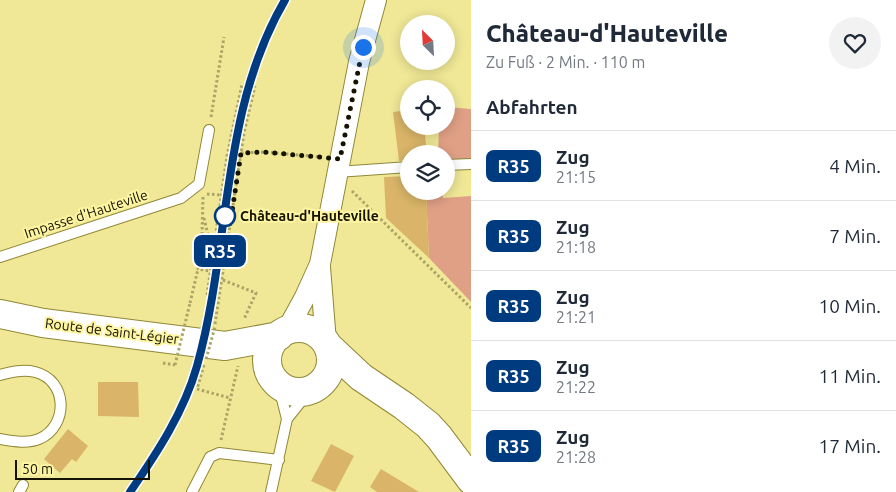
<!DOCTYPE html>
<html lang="de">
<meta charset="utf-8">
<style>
:root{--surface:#fff;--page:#f2f2f3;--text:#1f2937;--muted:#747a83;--line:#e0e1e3}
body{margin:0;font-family:Ubuntu,sans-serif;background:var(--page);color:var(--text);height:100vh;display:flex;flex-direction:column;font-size:19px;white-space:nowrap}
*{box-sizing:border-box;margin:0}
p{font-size:16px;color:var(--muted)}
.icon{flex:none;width:28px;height:28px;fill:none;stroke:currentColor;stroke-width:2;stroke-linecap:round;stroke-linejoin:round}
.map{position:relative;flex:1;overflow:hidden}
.panel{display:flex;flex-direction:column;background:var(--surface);width:425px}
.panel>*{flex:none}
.badge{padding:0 10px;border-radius:8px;font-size:18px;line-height:32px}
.needle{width:32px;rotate:336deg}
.fabs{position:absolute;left:400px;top:15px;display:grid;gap:10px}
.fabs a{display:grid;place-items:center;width:55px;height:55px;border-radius:50%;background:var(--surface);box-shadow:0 2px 12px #0003;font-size:25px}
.scale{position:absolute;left:15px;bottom:12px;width:135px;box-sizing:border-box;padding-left:5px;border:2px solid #151200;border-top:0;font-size:14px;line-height:18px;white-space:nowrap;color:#151200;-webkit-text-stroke:4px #fdf5a2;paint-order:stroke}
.you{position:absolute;width:25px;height:25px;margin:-12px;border:4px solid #fff;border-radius:50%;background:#1a73e8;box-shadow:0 0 0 8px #1a73e833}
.map>.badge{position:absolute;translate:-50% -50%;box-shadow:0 0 0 2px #fff}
h2{padding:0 15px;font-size:19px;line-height:45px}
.round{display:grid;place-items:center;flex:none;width:52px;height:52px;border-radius:26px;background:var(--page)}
.overview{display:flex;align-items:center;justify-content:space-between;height:85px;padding:0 15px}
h1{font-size:24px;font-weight:800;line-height:38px}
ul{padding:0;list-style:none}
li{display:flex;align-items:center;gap:15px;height:70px;padding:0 15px;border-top:1px solid var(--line)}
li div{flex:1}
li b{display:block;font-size:19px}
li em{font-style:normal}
li .badge{min-width:55px;font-weight:700;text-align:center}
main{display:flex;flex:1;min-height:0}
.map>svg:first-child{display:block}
.green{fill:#e0a086}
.building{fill:#dab569}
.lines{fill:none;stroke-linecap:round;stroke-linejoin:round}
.lane-casing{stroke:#908836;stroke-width:12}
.street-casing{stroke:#908836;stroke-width:22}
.secondary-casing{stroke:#908836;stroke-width:30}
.path{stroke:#aba467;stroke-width:3;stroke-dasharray:2.5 2.5;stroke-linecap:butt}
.lane{stroke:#fff;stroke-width:10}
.street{stroke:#fff;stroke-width:20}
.secondary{stroke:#fff;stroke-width:28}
.rail-casing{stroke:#56522d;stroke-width:5.5}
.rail{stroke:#fdf5a2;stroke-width:4;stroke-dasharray:11;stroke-linecap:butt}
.path-bridge{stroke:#aba467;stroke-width:3;stroke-dasharray:2.5 2.5;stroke-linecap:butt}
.line-casing{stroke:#fff;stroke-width:11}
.line{stroke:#003b80;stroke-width:8}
.walk{stroke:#151200;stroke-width:5;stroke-dasharray:0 9}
.stop-dot{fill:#fff;stroke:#003b80;stroke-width:2.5}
.labels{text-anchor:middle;stroke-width:4;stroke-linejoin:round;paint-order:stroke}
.street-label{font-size:14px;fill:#151200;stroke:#fdf5a2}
.stop-label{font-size:14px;font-weight:bold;fill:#151200;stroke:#fdf5a2;text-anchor:start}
</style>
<main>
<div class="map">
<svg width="471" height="492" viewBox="0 0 471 492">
<rect width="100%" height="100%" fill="#f0e896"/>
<path class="green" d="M446,107L471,109V164L446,165V154H438L439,126H446Z
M426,191H442L443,198L471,196V302L429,258Z"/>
<path class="building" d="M409,110V126H424L427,154H409V160L399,161L393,112Z
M409,176V191H426L429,258L386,218L384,177Z
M98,382H138L139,417L98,416Z
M68,429L88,446L76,462L72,459L60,473L44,459Z
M331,444L354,456L335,492L311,481Z
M381,469L419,492H377L370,487Z"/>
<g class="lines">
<defs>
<path id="lane" d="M446,165L471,164
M337,172L409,167
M0,257L181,198L199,184L209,130
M0,375C11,372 23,369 35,372C68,380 69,426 39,439C27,444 12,441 0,439
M287,419L311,389
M19,492L23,485
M192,492L210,457L219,453L279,460
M271,492L287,419L278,383"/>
<path id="street" d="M320,267L326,342
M287,330L305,297L320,264L359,62L376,0"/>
<path id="secondary" d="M0,314L43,323L225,346L279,336
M267 360a32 32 0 1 1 64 0a32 32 0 1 1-64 0Z
M328,346L361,377L404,406L428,425L439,437L471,480"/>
</defs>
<use href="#lane" class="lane-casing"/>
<use href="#street" class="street-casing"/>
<use href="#secondary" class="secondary-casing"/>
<path class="path" d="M211,117L224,37
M241,153L264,152L322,157
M352,191L471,308
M207,194L221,195
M203,197L202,235L198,269L210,271
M204,218L208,235L204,265L211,266
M223,280L256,293L244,319
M207,295L227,156L242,84
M190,303L198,269
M215,324L244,133L255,86
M163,363L175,365
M204,365L197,389L230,398
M221,440L238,366"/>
<use href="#lane" class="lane"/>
<use href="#street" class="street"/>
<use href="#secondary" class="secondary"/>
<defs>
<path id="rail" d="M130,492C158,453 184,412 197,366C231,245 220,111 285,0"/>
</defs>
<use href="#rail" class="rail-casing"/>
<use href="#rail" class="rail"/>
<path class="path-bridge" d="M206,359L215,327
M175,365L190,303"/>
</g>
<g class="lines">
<defs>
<path id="line" d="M130,492C157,453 184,412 197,366C231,245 220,111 285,0"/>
</defs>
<use href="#line" class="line-casing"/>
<use href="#line" class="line"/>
<path class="walk" d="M225,216L230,225L241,153L264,152L340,159L363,47"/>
</g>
<circle class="stop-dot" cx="225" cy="216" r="10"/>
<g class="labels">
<g class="street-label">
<text transform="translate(86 214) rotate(-18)" y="5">Impasse d'Hauteville</text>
<text transform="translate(112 331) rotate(7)" y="5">Route de Saint-Légier</text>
</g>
<g class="stop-label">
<text x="240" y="221">Château-d'Hauteville</text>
</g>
</g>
</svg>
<div class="fabs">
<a><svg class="needle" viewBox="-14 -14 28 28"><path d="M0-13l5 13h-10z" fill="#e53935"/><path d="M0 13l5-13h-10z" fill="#747a83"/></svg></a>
<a><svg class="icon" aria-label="locate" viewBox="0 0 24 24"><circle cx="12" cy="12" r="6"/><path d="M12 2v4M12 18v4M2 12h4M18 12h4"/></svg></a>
<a><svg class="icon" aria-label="layers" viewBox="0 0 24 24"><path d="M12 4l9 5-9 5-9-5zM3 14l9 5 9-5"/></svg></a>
</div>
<div class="scale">50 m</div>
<div class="you" style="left:363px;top:47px"></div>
<b class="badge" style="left:220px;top:251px;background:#003b80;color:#fff">R35</b>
</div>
<section class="panel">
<div class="overview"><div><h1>Château-d'Hauteville</h1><p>Zu Fuß · 2 Min. · 110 m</p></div><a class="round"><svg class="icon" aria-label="heart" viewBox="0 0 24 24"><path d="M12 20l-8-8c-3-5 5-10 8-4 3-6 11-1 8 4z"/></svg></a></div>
<h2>Abfahrten</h2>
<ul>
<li><span class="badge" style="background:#003b80;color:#fff">R35</span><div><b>Zug</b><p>21:15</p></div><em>4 Min.</em></li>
<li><span class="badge" style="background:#003b80;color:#fff">R35</span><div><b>Zug</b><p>21:18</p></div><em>7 Min.</em></li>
<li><span class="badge" style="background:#003b80;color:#fff">R35</span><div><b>Zug</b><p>21:21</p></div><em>10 Min.</em></li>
<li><span class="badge" style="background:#003b80;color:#fff">R35</span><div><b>Zug</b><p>21:22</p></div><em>11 Min.</em></li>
<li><span class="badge" style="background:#003b80;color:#fff">R35</span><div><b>Zug</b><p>21:28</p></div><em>17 Min.</em></li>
</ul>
</section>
</main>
